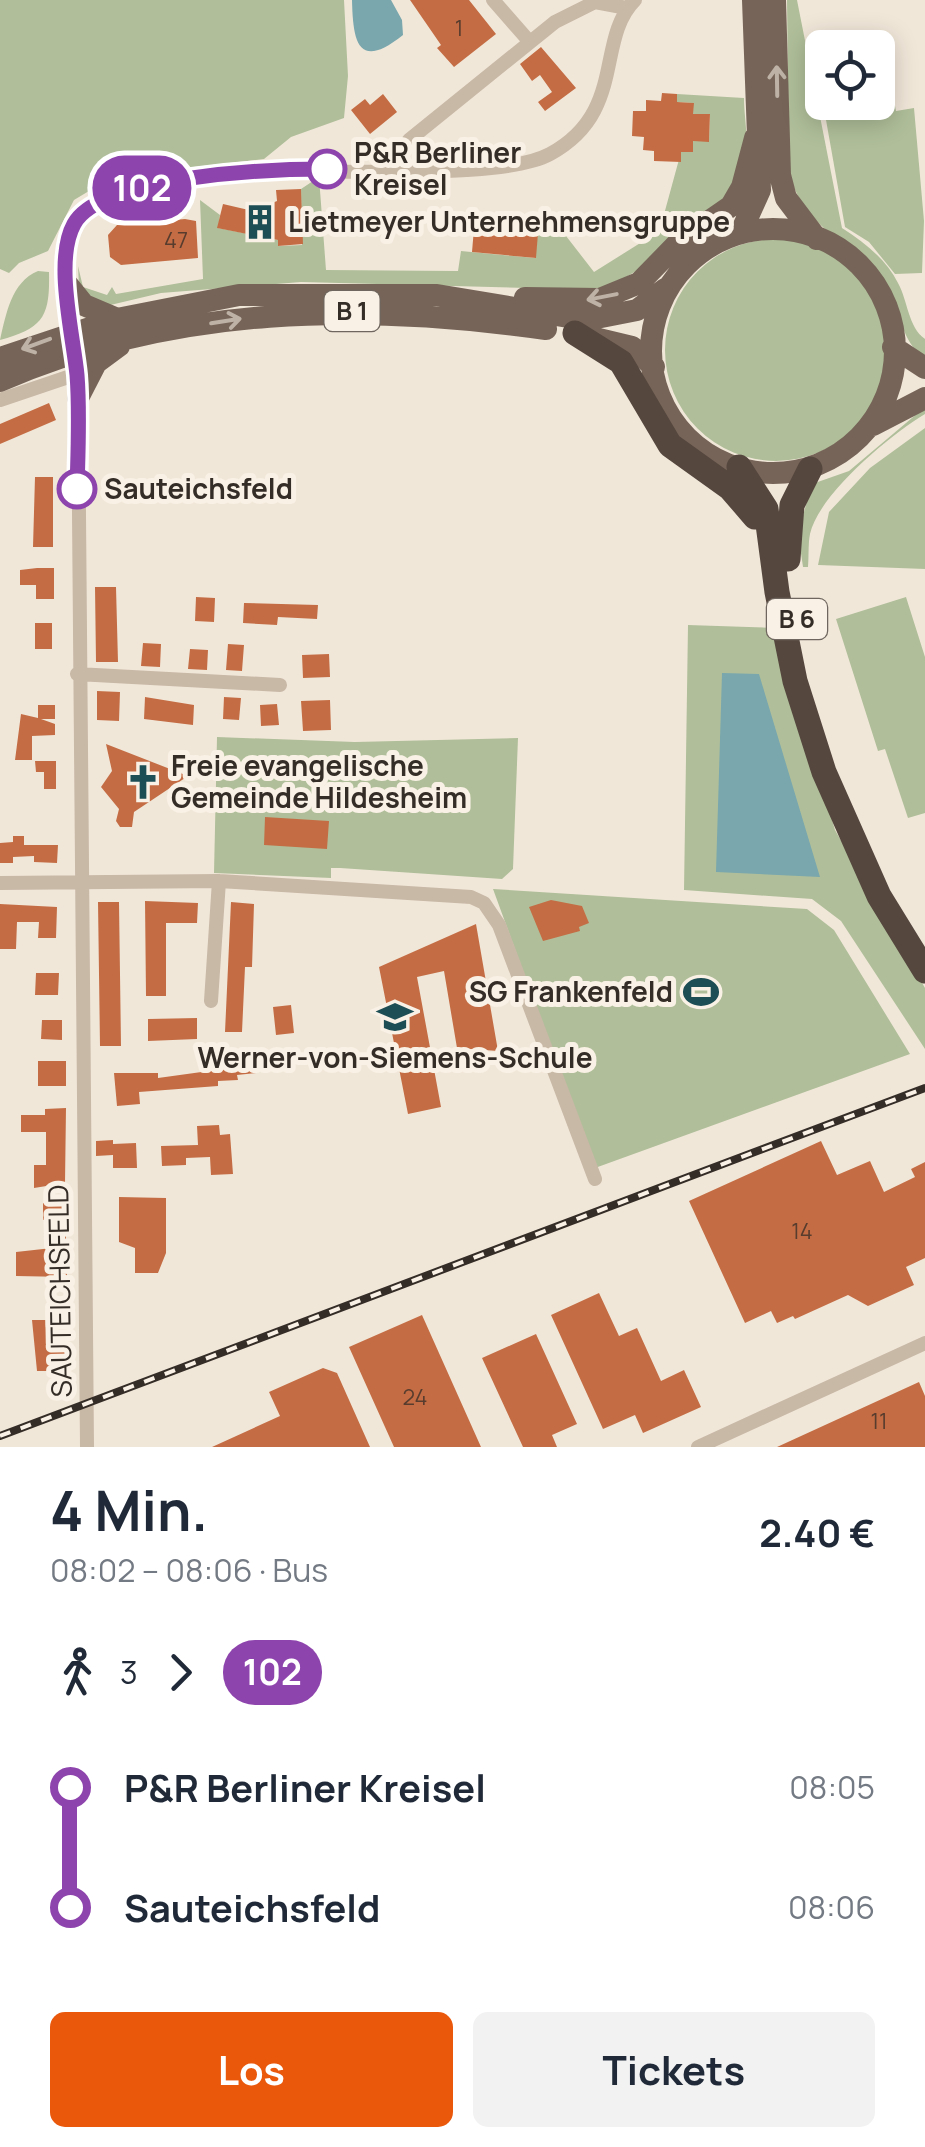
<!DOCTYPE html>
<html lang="de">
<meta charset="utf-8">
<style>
:root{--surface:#fff;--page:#f2f2f3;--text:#1f2937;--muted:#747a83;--accent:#ea580c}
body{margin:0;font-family:Manrope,sans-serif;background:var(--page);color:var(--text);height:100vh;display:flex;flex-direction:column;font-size:38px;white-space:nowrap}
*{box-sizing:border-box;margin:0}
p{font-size:32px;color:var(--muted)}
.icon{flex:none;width:55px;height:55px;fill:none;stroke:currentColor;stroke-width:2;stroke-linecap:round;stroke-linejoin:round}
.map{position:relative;height:1447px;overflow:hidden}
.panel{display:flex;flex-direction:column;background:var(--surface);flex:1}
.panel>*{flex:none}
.badge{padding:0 20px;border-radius:32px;font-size:35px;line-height:65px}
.fabs{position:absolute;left:805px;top:30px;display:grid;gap:20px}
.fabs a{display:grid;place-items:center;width:90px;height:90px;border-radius:15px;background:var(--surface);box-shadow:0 5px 25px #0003;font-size:50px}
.map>.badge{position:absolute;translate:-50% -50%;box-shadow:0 0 0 5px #fff}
.legs{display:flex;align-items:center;gap:15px;height:110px;padding:0 50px;font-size:32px}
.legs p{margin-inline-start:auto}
.summary{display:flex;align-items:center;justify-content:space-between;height:170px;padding:0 50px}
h1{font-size:55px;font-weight:700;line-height:75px}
.primary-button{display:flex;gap:20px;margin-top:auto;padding:20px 50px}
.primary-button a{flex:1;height:115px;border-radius:15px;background:var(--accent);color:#fff;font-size:40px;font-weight:700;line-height:115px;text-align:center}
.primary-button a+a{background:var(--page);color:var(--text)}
ul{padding:0 50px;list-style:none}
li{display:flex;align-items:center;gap:35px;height:120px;font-size:38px}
li i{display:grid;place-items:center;width:15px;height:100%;margin:0 12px;background:currentColor}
li i::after{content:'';width:25px;height:25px;margin:-12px;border:8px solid;border-radius:50%;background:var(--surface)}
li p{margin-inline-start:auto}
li:first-child i{background:linear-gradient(#0000 50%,currentColor 0)}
li:last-child i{background:linear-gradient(currentColor 50%,#0000 0)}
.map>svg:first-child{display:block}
.green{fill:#b0bf9a}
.water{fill:#79a7ad}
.building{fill:#c46d44}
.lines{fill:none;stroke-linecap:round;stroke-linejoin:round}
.street{stroke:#c8b8a6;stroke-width:14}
.primary{stroke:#766458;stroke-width:22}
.highway{stroke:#55473e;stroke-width:25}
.rail-casing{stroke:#342c26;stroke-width:8}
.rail{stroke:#f9f1e5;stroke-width:4;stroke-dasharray:11;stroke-linecap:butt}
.oneway{stroke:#beb2a6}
.line-1-casing{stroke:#fff;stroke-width:22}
.line-1{stroke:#8e44ad;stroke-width:15}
.stop-1-dot{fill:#fff;stroke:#8e44ad;stroke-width:5}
.labels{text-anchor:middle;stroke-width:10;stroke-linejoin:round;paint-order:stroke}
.number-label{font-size:22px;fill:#583c2e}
.shield{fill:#f9f1e5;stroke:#6f675f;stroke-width:2.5}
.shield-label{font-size:25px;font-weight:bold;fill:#342c26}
.stop-label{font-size:28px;font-weight:bold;fill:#342c26;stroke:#f9f1e5;text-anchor:start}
.poi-label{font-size:28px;font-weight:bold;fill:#342c26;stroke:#f9f1e5;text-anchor:start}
.street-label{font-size:28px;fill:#342c26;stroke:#f9f1e5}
</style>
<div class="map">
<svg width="925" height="1447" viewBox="0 0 925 1447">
<rect width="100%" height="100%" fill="#f1e7d9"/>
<path class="green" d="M0,0H344L348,76L344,118L291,137L264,159L167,170L99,185L74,200L48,251L19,263L9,273L0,269Z
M787,0H797L842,228C864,242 886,259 898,283C908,301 908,327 925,339V359C899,339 902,311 885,286C852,240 802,229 789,171Z
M882,40L896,111L914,108L924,221L922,273L895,274L869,242L845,227L823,103L878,102V48L837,47Z
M677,94L744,98C744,115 748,135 746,153C738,210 650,265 603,290L301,282L161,293L102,307L79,287L78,266L83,287L107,295L112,287L116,294L203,279L200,200L220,215L218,228L278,240L279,246L302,245L301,189L319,177L326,270L458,271L461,251L535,258L539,221L549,214L594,272L653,235L663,218L681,152H693V141H709L710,115L693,114V103L677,102Z
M665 350a111 111 0 1 1 222 0a111 111 0 1 1-222 0Z
M38,271L49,272C50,316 44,328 0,340C6,315 11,282 38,271Z
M925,407V414C890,435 819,494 810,534C808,544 809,556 808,567H803L798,533L812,484L849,471Z
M925,428V569L818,565L829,512L870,468Z
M906,597L925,657V813L908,818L885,749L878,751L836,619Z
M688,625L776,628L835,830L925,988V1049L841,921L812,899L684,890Z
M217,737L355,742L518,738L513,869L502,879L340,868H331V878L214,873Z
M493,889L807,909L834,930L910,1054L595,1168Z"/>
<path class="water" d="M352,0H391L402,20L403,35C358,71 353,42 352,0Z
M722,673L759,674L820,877L716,872Z"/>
<path class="building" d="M410,0H469L496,34L454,67L437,48L441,45Z
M541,47L576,88L545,111L538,102L552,92L540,75L532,81L520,64Z
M662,93L677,94V102L694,103L693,114H710L709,142L693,141V152H681V162L654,161V151L643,150L644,137L632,136L633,111H646V100L661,101Z
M383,94L397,112L370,134L351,110L365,99L370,105Z
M301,189L303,244L278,246V240L217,228L223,204L253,211L277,201L276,190Z
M475,216L539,221L536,258L472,252Z
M185,219L196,221L198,258L121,265L110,257L108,235L117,225Z
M49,403L56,420L0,444V424Z
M35,477H53V547H33Z
M37,568H54V599H36V585H20V570Z
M95,587H116L118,662H96Z
M196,597L215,598L214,622L195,621Z
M244,603L318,605L317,619L278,617L277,625L243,623Z
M35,623H52V649H35Z
M143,643L161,644L160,667L141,666Z
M228,644L244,645L242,671L226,670Z
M190,649L208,650L207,670L188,669Z
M329,654L330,677L303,678L302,655Z
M97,691L120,692L119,721L97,720Z
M145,697L194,705L193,725L144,719Z
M224,697L241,698L239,720L223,719Z
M330,700L331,730L303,731L301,701Z
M277,704L279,725L261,726L260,705Z
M38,705H55V719H41L55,724V735L32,736V760H15L21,714L38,718Z
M106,744L188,776L134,812L132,827H120L116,821L119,809L101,787L112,771Z
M35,761H56V789H44V772H36Z
M265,817L329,821L327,849L264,845Z
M13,836H24V845H58L57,863L34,862V856L13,857V863H0V843L13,842Z
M551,900L582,906L589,923L579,927L580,931L543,941L529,907Z
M145,901L198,903L197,923H166V996H146Z
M98,902H119L121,1046H100Z
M231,902L254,904L252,967H245L242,1032H225Z
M0,904L57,907L56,938H38L39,922H17L16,949H0Z
M476,924L498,1051L457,1048L444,971L417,977L441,1107L408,1114L379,967Z
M36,973H59L58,995H35Z
M291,1005L294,1033L276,1035L273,1007Z
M197,1018V1039L148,1041V1019Z
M42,1020H62V1040L41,1039Z
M255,1057L256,1073L237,1075L238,1080L218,1081V1086L139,1092L140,1104L117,1106L114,1073H158V1078L216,1070L215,1065Z
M38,1061H66V1086H38Z
M66,1108L65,1183L34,1188V1165H46V1132H21V1115H45V1109Z
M219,1125L220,1135L230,1134L233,1174L211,1175L210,1157L186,1158V1165L162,1166L161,1146L198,1145L197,1126Z
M113,1140V1144L136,1143L137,1168H113V1155L96,1156V1141Z
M821,1141L837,1175L870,1161L884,1192L915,1177L911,1169L925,1162V1258L906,1267L914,1285L868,1306L848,1295L795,1319L793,1316L777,1323L771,1311L745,1323L689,1201Z
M119,1197L166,1198V1253L158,1273H135V1248L119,1242Z
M43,1203H65L67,1277L16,1276V1252L52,1248V1220H43Z
M599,1293L619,1336L637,1328L661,1381L684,1370L701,1407L643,1433L635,1415L603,1429L551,1315Z
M46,1304H68L65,1361H50V1371H37L32,1320H46Z
M422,1315L481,1447H394L349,1347Z
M536,1334L577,1424L552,1435L557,1447H523L482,1358Z
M323,1368L337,1373L370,1447H212L280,1416L269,1392Z
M919,1382L925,1396V1447H777Z"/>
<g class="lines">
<path class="street" d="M493,0L529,41
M409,140L555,22L595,2L627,8
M0,400L77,374
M77,674L280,685
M0,883L219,881L471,897L484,903L499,925L595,1179
M211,1001L219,881
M87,1447L78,398C76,347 54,282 71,232C104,131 466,199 550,154C627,112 595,40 635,0
M698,1447L925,1343"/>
<path class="primary" d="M775,0L780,175L786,198L817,239
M651 351a122 122 0 1 1 244 0a122 122 0 1 1-244 0Z
M741,232L760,190L753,0
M67,284L84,305L117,319
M525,298L600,299L639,283L679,242L731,206L742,187L755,138
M582,335L632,347L654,367
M893,347L925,368
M0,358L117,319L239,295H437L586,320L637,310L665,289
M0,381C174,305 362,303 546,329
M78,398L96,363L119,346
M873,425L925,398"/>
<path class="highway" d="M575,333L621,362L670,445L730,488L755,517
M739,467L766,509L777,592L795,681L824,772L879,896L925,971
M788,559L792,505L810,469"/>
<defs>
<path id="rail" d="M0,1436L925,1088"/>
</defs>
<use href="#rail" class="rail-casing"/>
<use href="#rail" class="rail"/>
</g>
<defs><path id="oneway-shaft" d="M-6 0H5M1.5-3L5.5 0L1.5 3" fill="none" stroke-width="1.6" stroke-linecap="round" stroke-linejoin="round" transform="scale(2.5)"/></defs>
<g class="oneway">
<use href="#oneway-shaft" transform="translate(777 81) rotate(-91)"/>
<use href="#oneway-shaft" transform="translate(602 297) rotate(169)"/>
<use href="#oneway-shaft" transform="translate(226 321) rotate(-9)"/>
<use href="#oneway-shaft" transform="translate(36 344) rotate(160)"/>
</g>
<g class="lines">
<defs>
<path id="line-1" d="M77,489C78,451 80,412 77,375C73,334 54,260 74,224C100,175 274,169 327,169"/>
</defs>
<use href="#line-1" class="line-1-casing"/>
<use href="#line-1" class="line-1"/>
</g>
<defs>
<symbol id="building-bare" viewBox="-9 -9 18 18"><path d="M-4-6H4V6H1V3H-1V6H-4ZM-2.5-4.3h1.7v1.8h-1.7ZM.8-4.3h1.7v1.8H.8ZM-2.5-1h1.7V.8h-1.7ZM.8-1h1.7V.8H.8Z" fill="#1d4d55" stroke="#f9f1e5" stroke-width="2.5" paint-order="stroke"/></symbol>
<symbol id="church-bare" viewBox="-9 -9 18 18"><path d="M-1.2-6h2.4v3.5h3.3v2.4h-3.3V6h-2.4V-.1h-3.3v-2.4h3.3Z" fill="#1d4d55" stroke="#f9f1e5" stroke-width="2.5" paint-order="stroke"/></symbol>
<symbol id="stadium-bare" viewBox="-9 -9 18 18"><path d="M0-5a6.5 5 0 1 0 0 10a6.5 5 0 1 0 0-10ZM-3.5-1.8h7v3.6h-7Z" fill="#1d4d55" stroke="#f9f1e5" stroke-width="2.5" paint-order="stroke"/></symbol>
<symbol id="school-bare" viewBox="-9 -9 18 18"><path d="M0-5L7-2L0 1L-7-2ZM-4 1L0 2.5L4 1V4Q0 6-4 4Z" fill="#1d4d55" stroke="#f9f1e5" stroke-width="2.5" paint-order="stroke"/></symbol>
</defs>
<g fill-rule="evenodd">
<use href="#building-bare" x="235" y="197" width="50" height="50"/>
<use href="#church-bare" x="118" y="757" width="50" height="50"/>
<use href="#stadium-bare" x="676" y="967" width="50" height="50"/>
<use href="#school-bare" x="370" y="992" width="50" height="50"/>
</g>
<g class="stop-1-dot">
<circle cx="327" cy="169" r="18"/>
<circle cx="77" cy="489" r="18"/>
</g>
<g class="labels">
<g class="number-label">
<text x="459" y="36">1</text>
<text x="176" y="248">47</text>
<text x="802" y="1239">14</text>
<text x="415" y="1405">24</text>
<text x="879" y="1429">11</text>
</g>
<g class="shield">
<rect x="324.5" y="291" width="55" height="40" rx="8"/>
<rect x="767" y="599" width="60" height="40" rx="8"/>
</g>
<g class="shield-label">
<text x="352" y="320">B 1</text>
<text x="797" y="628">B 6</text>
</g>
<g class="stop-label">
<text x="354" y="163">P&amp;R Berliner<tspan x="354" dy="32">Kreisel</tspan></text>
<text x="104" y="499">Sauteichsfeld</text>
</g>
<g class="poi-label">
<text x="288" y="232">Lietmeyer Unternehmensgruppe</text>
<text x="171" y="776">Freie evangelische<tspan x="171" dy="32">Gemeinde Hildesheim</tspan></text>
<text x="673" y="1002" text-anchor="end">SG Frankenfeld</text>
<text x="395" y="1068" text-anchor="middle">Werner-von-Siemens-Schule</text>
</g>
<g class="street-label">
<text transform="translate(60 1291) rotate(-91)" y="10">SAUTEICHSFELD</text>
</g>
</g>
</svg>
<div class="fabs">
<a><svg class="icon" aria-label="locate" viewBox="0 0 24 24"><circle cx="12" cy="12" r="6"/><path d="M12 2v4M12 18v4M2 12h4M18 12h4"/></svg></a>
</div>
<b class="badge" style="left:142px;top:188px;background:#8e44ad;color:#fff">102</b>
</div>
<section class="panel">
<div class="summary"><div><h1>4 Min.</h1><p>08:02 – 08:06 · Bus</p></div><b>2.40 €</b></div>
<div class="legs"><svg class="icon" aria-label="walk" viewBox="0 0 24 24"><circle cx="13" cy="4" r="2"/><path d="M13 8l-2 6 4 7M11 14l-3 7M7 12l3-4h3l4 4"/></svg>3<svg class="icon" aria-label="forward" viewBox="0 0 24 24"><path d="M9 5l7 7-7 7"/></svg><b class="badge" style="background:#8e44ad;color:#fff">102</b></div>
<ul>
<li><i style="color:#8e44ad"></i><b>P&amp;R Berliner Kreisel</b><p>08:05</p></li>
<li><i style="color:#8e44ad"></i><b>Sauteichsfeld</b><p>08:06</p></li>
</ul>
<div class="primary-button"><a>Los</a><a>Tickets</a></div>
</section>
